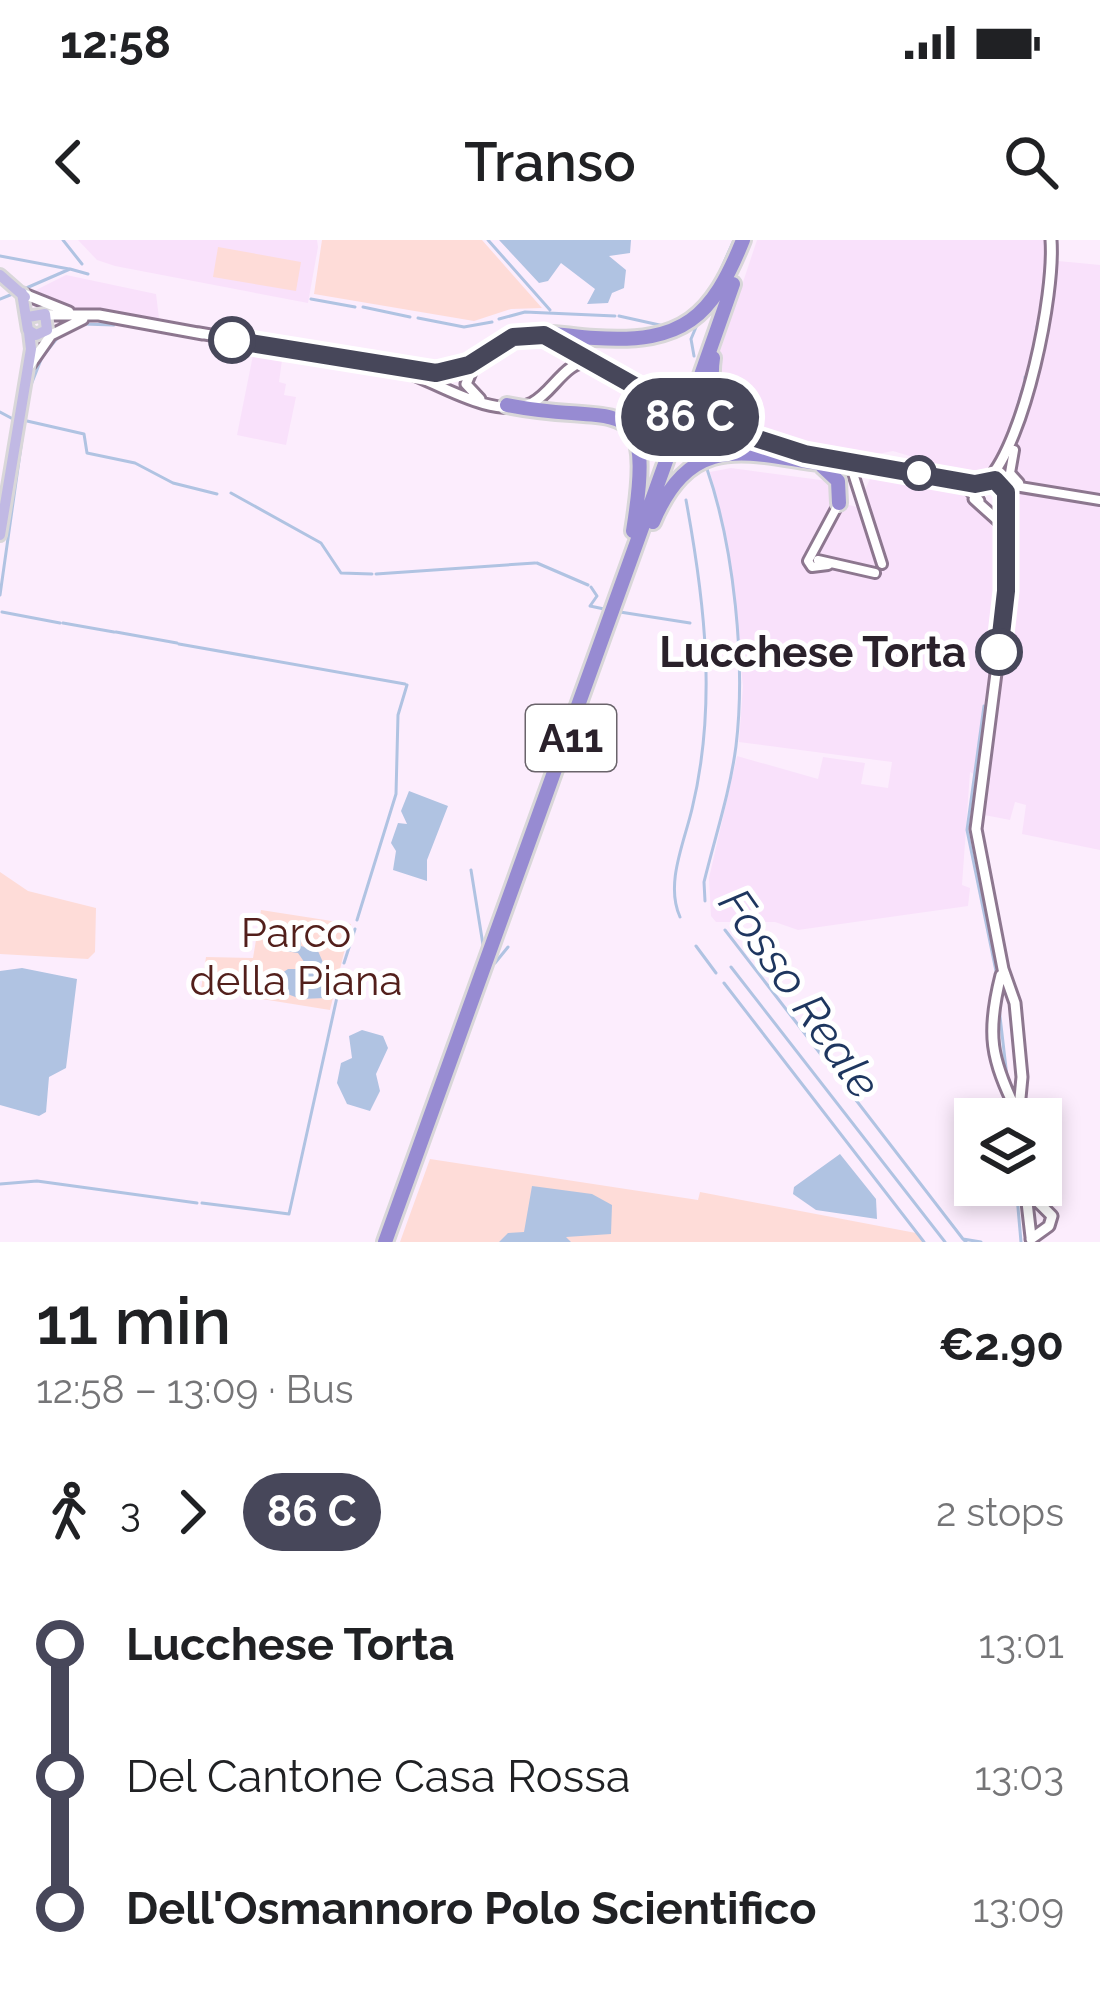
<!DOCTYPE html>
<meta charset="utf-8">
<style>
:root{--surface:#fff;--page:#f6f6f6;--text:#202124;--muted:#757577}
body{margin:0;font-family:Raleway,sans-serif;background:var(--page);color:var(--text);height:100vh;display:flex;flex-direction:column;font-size:45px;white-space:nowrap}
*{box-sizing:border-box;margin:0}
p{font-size:39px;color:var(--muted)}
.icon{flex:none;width:66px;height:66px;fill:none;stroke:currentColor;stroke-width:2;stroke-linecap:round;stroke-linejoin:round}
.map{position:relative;height:1002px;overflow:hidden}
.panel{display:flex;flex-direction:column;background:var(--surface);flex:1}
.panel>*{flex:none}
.badge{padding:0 24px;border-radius:39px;font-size:42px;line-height:78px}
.controls{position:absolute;left:954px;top:858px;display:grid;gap:24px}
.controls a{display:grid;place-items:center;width:108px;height:108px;border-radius:0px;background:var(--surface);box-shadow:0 6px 18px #0003;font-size:60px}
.map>.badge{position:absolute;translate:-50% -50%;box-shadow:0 0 0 6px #fff}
.legs{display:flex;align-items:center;gap:18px;height:132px;padding:0 36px;font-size:39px}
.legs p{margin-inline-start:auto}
.headline{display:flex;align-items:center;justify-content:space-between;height:204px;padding:0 36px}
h1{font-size:66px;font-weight:600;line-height:90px}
ul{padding:0 36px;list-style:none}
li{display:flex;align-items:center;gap:42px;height:132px;font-size:45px}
li i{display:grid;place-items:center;width:18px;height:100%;margin:0 15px;background:currentColor}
li i::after{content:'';width:30px;height:30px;margin:-15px;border:9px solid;border-radius:50%;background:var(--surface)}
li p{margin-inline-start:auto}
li:first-child i{background:linear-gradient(#0000 50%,currentColor 0)}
li:last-child i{background:linear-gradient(currentColor 50%,#0000 0)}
.status{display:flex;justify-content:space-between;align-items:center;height:84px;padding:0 60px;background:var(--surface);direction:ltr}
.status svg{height:33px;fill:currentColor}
header{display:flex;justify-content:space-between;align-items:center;height:156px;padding:0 36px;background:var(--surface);font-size:54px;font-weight:600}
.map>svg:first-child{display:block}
.built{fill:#f9e1fb}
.green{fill:#fedcd8}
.water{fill:#b0c3e2}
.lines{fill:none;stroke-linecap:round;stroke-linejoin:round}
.stream{stroke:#b0c3e2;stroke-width:3}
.tertiary-casing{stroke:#8d778f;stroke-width:14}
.secondary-casing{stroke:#8d778f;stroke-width:15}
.primary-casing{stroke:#d9d7d9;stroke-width:16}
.motorway-casing{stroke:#d9d7d9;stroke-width:20}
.tertiary{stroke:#fff;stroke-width:8}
.secondary{stroke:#fff;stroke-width:9}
.primary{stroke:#c1b9e4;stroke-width:10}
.motorway{stroke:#978bd2;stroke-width:14}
.motorway-bridge-casing{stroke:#d9d7d9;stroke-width:20;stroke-linecap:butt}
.motorway-bridge{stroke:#978bd2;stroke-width:14}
.line-1-casing{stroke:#fff;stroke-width:27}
.line-1{stroke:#47475a;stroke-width:18}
.stop-1-dot{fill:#fff;stroke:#47475a;stroke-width:6}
.labels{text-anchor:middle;stroke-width:10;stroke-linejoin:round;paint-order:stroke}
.shield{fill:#fff;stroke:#6a646b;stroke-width:3}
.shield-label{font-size:39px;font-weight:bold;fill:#2a212b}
.stop-label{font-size:42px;font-weight:bold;fill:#2a212b;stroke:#fff;text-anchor:end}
.park-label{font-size:42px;fill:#521f1b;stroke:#fff}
.water-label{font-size:45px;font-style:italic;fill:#1e365f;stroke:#fff}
</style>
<div class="status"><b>12:58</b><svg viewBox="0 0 49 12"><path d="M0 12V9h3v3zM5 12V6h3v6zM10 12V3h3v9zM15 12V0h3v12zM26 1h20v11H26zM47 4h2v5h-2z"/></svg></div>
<header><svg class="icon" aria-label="back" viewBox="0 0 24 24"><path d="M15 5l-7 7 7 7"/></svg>Transo<svg class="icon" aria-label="search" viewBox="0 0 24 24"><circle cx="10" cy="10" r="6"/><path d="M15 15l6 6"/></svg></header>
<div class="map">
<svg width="1100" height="1002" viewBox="0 0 1100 1002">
<rect width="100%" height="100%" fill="#fcedfd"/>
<path class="built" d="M78,0H317L318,7L308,63L115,26L97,20Z
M757,0H1045L1048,20L1100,25V610L1022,594L1026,565L1015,562L1010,580L974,573L979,537L970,532L962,645L970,648L968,666L798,690L775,682H716L711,676L709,638L737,516L818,539L823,517L865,523L861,544L888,548L892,522L739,502L743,446L728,312L710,232L731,228L836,242L834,261L868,270L864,252L871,237L961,245L974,268L998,282L1002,311L1010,313L1012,251L1020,241L1015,232L1018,215L1006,211L988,232L976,236L893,211L873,215L760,192L738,180L723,163L717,141L719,114Z
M66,35L156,54L159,78L154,82L71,69L28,54Z
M254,110L283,113L279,142L286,144L284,155L296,157L286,205L237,195Z"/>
<path class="green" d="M322,0H482L542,68L511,69L474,81L314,54Z
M218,7L301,22L296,51L213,37Z
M0,632L28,651L96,668L95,712L88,719L0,714Z
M261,670L351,684L330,770L201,749L206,717L253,718Z
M430,919L698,960L700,952L916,993L923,1002H400Z"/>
<path class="water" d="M499,0H631L630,13L609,16L626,30L624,48L612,53L608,63L587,64L595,49L561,23L548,41L539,43Z
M409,551L448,566L427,620V641L393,630L396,611L391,603L398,583L407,584L401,571Z
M300,691L301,706L318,711L329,736L325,758L301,759L279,751V735L288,729H309L298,713L285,711Z
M22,728L77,739L66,828L49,837L46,872L39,876L0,865V731Z
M362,790L383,796L388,808L376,834L380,851L370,871L347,864L337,843L341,823L352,818L349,796Z
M840,914L876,959L877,979L816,970L793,954L794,947Z
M532,946L592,954L612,965L611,994L566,997L571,1002H499L508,993L524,992Z"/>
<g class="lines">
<path class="stream" d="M63,0L82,24
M488,0L550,70
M0,16L69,29
M718,36L734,0
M24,49L70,29L88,34
M0,59L15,53
M311,59L355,67
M363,67L410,77
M619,76L664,86
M418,78L464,87L492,82
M499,79L525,72L615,76
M83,84L114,85
M1037,87L1042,67
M694,116L691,99L699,80
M1025,139V137
M29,150L42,117L59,96
M0,172L13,179
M1016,173L1022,151
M27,181L84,194L87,213L135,223L173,243L217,254
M231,253L321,303L341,333L372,334
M537,323L588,345
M376,334L535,323
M591,347L597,356L590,366L604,369
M0,355L24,185
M2,372L60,383
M620,372L690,383
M63,383L114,392
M116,392L177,403
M179,404L405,444
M989,430L999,323
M984,466L967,590L997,736
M471,630L484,711
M705,661L704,642C715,597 730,552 736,506C746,423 734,307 707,229
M680,677C665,644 684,603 692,569C717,466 705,363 686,260
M357,680L396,554L398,475L407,445
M725,690L963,999
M696,706L716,733
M344,723L355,689
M495,723L508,707
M731,727L945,1002
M724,743L924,1002
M999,768L1007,837
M0,944L37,941L197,963
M1016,945L1021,1002
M202,963L289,974L343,730
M966,1002L963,999L981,1002"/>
<defs>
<path id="tertiary" d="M1014,210L1010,233L1019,243
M850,224L882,324
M1002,244L1100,260
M818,320L875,333
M828,325L812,327L808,321L838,265"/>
<path id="secondary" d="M24,54L69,72
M46,75H99L203,94
M199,93L433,133C473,131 496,96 533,94
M550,97L674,170
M30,125L51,95L83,79
M474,125L466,144L480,159
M414,135C446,148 496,179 532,163C554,152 565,119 592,122
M690,177L817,217
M845,222L975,244L996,240L1006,250L1005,363L976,589L1003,729L1015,763L1022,837L1018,879
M988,240C1025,200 1055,55 1051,0
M964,243L979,261
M974,259L1004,286
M1001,735C986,794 991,819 1017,872
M1025,945L1031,997
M1029,953L1052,976L1049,986L1031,999"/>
<path id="primary" d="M0,35L25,57
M22,53L28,90L36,95L47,90L45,74L28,77
M0,295L31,109L29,92"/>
<path id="motorway" d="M529,93C551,92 573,97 595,98C684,104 712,77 743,0
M713,118C708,152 719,176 747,195
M507,165C616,188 657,142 633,291
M688,172L733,44
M822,226L838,241L839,263
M653,282C697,178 763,222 849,226
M385,1002L675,196"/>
</defs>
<use href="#tertiary" class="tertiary-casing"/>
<use href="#secondary" class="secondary-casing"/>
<use href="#primary" class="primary-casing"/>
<use href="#motorway" class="motorway-casing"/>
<use href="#tertiary" class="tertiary"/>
<use href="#secondary" class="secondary"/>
<use href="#primary" class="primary"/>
<use href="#motorway" class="motorway"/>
<defs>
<path id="motorway-bridge" d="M677,201L688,172"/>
</defs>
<use href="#motorway-bridge" class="motorway-bridge-casing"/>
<use href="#motorway-bridge" class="motorway-bridge"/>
</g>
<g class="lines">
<defs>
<path id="line-1" d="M232,100L436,133L469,125L513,97L544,95L690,177L805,214L975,244L995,240L1006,252V351L999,412"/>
</defs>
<use href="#line-1" class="line-1-casing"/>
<use href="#line-1" class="line-1"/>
</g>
<g class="stop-1-dot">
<circle cx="232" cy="100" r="21"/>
<circle cx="919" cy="233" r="15"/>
<circle cx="999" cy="412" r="21"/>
</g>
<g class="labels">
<rect class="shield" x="526" y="465" width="90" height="66" rx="9"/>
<g class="shield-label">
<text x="571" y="512">A11</text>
</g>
<g class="stop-label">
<text x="966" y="427">Lucchese Torta</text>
</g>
<g class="park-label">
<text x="296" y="707">Parco<tspan x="296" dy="48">della Piana</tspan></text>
</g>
<g class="water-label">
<text transform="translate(800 753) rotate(55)" y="16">Fosso Reale</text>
</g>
</g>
</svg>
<div class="controls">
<a><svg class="icon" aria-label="layers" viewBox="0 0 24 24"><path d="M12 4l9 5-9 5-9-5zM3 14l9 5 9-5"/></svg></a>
</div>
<b class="badge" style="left:690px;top:177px;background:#47475a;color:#fff">86 C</b>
</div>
<section class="panel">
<div class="headline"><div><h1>11 min</h1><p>12:58 – 13:09 · Bus</p></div><b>€2.90</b></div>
<div class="legs"><svg class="icon" aria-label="walk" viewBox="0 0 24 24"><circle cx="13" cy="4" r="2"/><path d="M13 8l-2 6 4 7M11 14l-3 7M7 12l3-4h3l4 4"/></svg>3<svg class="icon" aria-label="forward" viewBox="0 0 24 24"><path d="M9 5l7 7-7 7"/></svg><b class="badge" style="background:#47475a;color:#fff">86 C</b><p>2 stops</p></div>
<ul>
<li><i style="color:#47475a"></i><b>Lucchese Torta</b><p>13:01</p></li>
<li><i style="color:#47475a"></i><span>Del Cantone Casa Rossa</span><p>13:03</p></li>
<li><i style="color:#47475a"></i><b>Dell'Osmannoro Polo Scientifico</b><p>13:09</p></li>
</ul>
</section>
